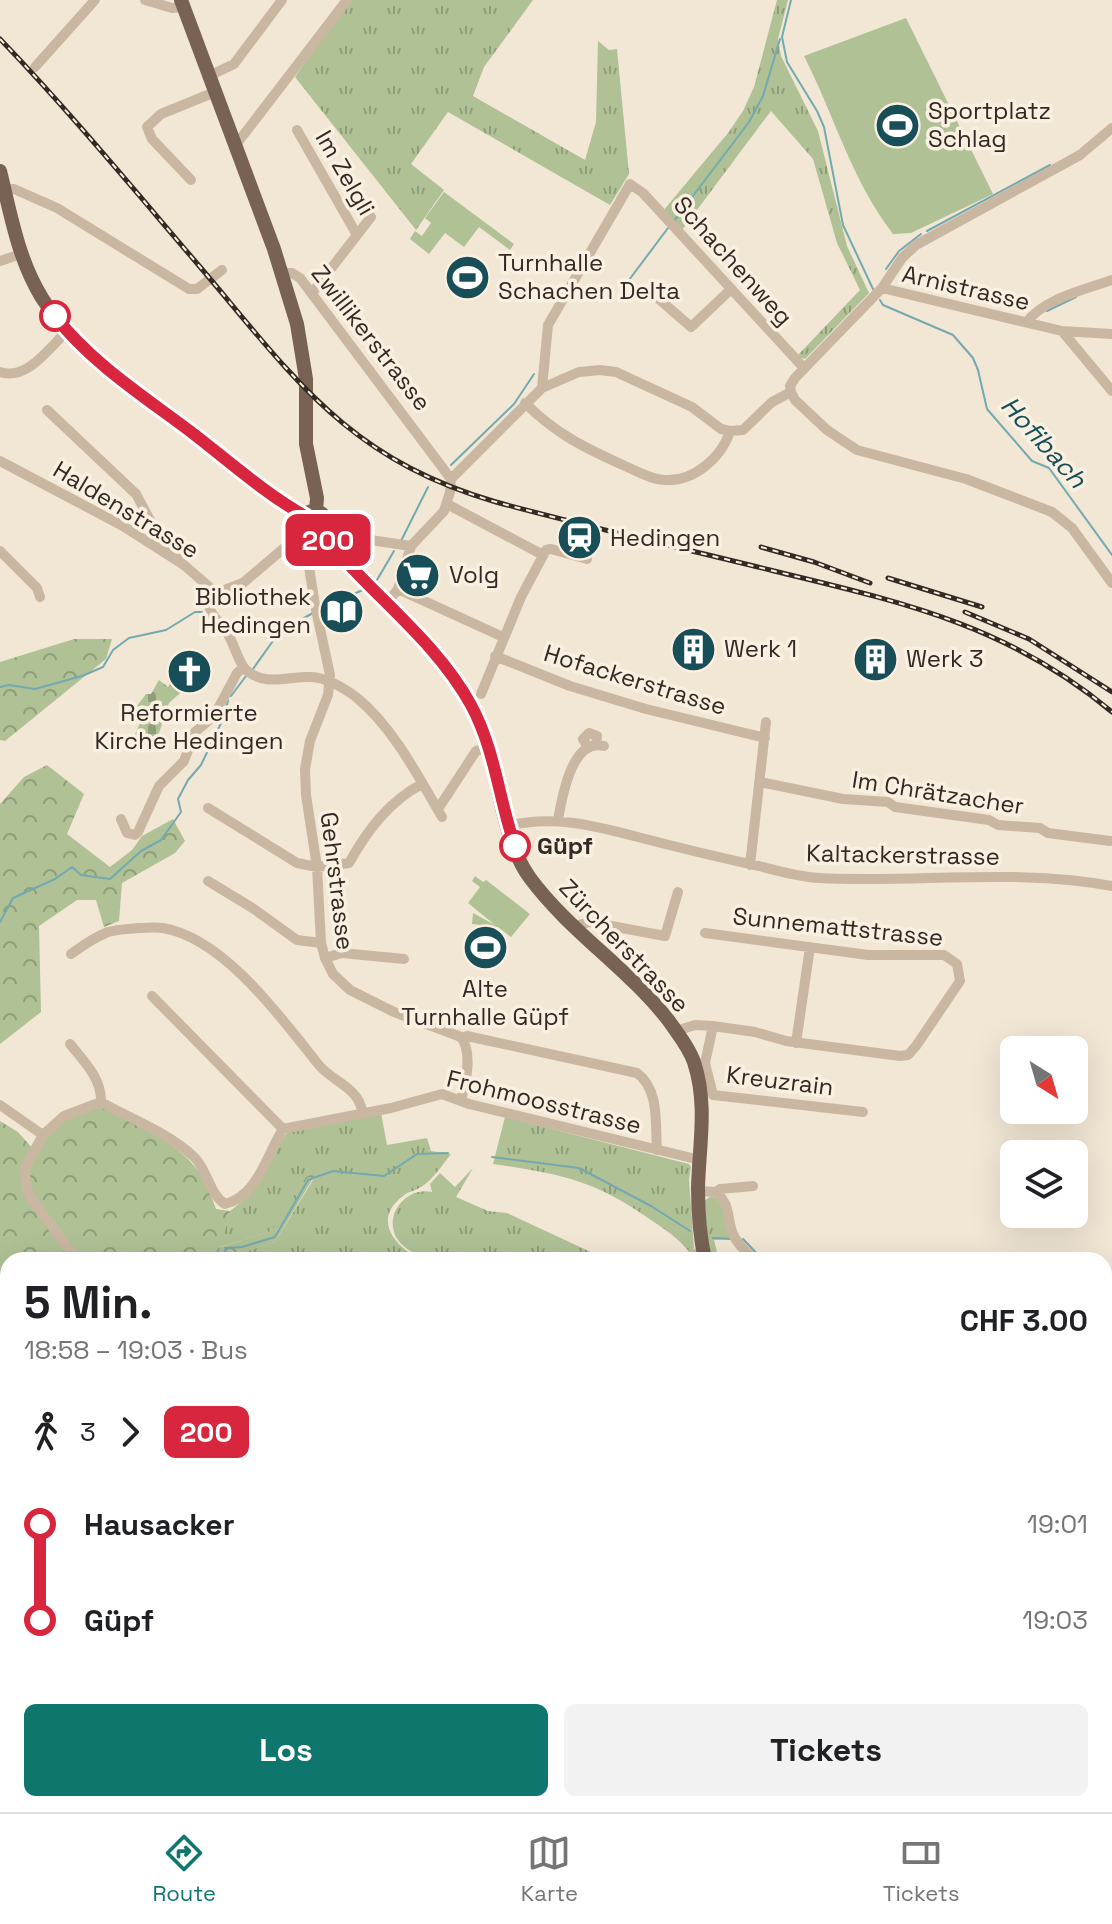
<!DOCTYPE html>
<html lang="de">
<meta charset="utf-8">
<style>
:root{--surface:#fff;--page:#f2f2f2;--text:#202124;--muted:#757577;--line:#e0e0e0;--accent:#0f766e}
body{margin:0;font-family:"Space Grotesk",sans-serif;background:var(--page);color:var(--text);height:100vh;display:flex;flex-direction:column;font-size:30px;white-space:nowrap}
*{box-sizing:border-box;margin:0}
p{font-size:26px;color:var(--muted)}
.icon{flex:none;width:44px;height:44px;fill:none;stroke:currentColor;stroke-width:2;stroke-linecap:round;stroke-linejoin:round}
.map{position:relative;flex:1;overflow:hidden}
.side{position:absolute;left:0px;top:1252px;width:1112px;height:560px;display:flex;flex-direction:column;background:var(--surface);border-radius:24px 24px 0 0;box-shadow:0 8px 32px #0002}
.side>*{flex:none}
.badge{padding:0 16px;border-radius:12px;font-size:28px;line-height:52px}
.needle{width:52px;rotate:143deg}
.controls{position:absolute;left:1000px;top:1036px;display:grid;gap:16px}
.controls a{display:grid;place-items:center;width:88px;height:88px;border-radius:12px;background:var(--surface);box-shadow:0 8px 32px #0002;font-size:40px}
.map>.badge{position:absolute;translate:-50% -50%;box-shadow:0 0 0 4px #fff}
.legs{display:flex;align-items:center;gap:12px;height:88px;padding:0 24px;font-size:26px}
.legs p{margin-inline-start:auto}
.head{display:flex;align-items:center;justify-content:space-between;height:136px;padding:0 24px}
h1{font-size:44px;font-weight:600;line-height:60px}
.primary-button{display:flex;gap:16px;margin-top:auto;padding:16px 24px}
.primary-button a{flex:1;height:92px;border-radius:12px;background:var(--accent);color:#fff;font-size:32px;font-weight:600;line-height:92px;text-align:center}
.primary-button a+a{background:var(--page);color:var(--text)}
ul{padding:0 24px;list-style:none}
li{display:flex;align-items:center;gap:28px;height:96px;font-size:30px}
li i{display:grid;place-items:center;width:12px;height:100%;margin:0 10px;background:currentColor}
li i::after{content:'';width:20px;height:20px;margin:-10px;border:6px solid;border-radius:50%;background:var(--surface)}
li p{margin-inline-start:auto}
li:first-child i{background:linear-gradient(#0000 50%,currentColor 0)}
li:last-child i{background:linear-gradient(currentColor 50%,#0000 0)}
.dock{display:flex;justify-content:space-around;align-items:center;height:112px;border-top:2px solid var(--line);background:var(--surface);font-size:22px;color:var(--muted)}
.dock a{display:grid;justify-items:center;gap:4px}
.dock .current{color:var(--accent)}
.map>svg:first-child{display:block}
.grass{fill:url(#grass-tufts)}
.forest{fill:url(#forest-crowns)}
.cemetery{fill:url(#cemetery-stones)}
.pitch{fill:#afc195}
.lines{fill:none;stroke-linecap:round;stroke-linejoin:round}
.stream{stroke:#73a9b0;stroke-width:2}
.minor{stroke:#cab7a1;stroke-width:10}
.major{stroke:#776254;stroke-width:14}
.rail-casing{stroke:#342a24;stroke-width:5}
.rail{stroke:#faf0e1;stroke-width:2;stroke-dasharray:6;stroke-linecap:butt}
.line-1-casing{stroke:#fff;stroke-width:18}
.line-1{stroke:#d7263d;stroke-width:12}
.stop-1-dot{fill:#fff;stroke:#d7263d;stroke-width:4}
.labels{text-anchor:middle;stroke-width:7;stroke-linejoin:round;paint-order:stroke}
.poi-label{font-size:24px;fill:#342a24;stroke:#faf0e1;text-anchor:start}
.street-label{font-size:24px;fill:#342a24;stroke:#faf0e1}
.stop-label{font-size:24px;font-weight:bold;fill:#342a24;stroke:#faf0e1;text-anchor:start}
.water-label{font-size:26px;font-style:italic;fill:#184e57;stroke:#faf0e1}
</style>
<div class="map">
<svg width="1112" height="1812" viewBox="0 0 1112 1812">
<defs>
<pattern id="grass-tufts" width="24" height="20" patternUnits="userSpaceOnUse" patternTransform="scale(2)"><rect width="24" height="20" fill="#afc195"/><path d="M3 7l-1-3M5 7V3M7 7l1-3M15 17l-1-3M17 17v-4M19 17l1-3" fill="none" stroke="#8f9d79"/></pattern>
<pattern id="forest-crowns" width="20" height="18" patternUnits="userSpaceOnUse" patternTransform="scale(2)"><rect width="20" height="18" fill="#afc195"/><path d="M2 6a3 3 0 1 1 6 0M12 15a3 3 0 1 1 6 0" fill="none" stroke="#8f9d79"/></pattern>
<pattern id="cemetery-stones" width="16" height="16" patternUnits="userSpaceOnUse" patternTransform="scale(2)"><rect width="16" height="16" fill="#afc195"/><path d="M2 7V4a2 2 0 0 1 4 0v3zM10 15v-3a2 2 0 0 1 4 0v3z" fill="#8f9d79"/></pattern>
</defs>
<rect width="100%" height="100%" fill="#f2e7d5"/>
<path class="grass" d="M348,0H533L484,67L473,96L585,160L596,122L598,41L609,50L617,49L629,174L610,205L448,112L411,164L444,190L416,230L295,77Z
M777,0H788L778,39L781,56L818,131L847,246L869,293L805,359L797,356L860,290L837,243L813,159L771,111L682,230L663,211L728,133L743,111L754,87Z
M381,1113L387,1145L427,1138L431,1151L451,1154C443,1164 432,1181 421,1187C415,1191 409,1191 403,1196C371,1220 396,1247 421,1260H253L243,1252L275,1242L313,1180L328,1173L306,1177L272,1231L220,1247L230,1211L249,1196L286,1134L292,1130Z
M505,1117L689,1164L691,1167L689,1179L694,1248L690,1253C679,1238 664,1229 648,1218C592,1179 559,1174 493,1164Z
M473,1168L456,1197L488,1211L507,1213L608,1260H428C416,1254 403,1249 396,1237C384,1214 407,1186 432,1192L430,1184L440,1173L455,1187Z
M711,1196L722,1201L732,1239L714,1240L719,1260H710L704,1201Z
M0,1399L8,1409V1674L0,1679Z
M8,1745V1804H35L17,1812H0V1749Z
M43,1804H318L314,1812H24Z
M761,1804H856L855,1812H761Z"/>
<path class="forest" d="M74,639H112L106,659L5,741L0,740V662Z
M47,765L84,794L67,834L110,867L132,850L142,836L173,819L185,841L175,853L122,883L119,921L104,927L96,900H77L39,926L41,1012L0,1044V804L24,777Z
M98,1105C134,1124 184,1143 204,1180C209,1189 212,1199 216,1209L230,1211L221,1247L271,1231L306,1177L326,1169L328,1173L312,1180L275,1242L231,1256L233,1260H8V1402L0,1392V1121L18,1132L34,1150L62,1121Z
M323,1804H757L758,1812H319Z"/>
<path class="cemetery" d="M176,677L187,687L169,703L155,745L143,746L133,739L140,723L134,710L146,694H151L159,680L168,687Z"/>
<path class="pitch" d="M906,18L993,194L911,233L893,234C851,179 835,117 804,56Z
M444,192L514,244L510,250L479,227L464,247L445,233L429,254L410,239L415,231L422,236L431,223L425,218Z
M475,876L483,882L486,880L530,914L511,937L498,927L472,924L473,913L495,925L468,903L480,887L472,881Z"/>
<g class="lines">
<path class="stream" d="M791,0L782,37L787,62L817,111L824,127L843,225L873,289
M674,221L749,122L763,96L780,39
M927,231L1050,165
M886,269L899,251L921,234
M623,288L668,228
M880,300L883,305L953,335L973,358L978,370L987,409L1032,461L1049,468L1112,555
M1047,311L1076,297
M451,465L514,404L534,374
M401,541L428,487
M377,580L394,551
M320,609L365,589
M225,620L231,623L281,625L286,628
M253,669L280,631L313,613
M0,687L9,685L35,689L82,676L103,667L113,650L129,638L166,630L195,612H202
M231,696L246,676
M0,922L13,898L55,879L72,867L81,875L110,879L141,851L161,840L181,812L178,799L188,780L201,765L222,721L228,701
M492,1157L579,1168L651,1206L690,1231
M713,1238L731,1239
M743,1239L763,1260
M225,1248L242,1247L275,1237L308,1180L333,1171L384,1176L417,1154L448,1153
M212,1260L219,1249
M1104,1490L1112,1492"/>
<path class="minor" d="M145,0L172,8L183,7
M35,67L95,0
M209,76L234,64L282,0
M297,130L357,235
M235,146L347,0
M191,180L152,139L147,127L161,114L215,92
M4,189H14L57,208L189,289H197L222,270
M0,261L21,254
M282,273H292L300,278L451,479L450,492L444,511L411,546L398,589L387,603
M882,288L1062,331L1112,334
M312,293L371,217
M652,293L691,327L731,289
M1027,322C1043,299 1086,289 1112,280
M1062,331L1112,391
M0,372C27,381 49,348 67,331
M542,388L548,325L630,184L643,193L804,368
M791,392L790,386L795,378L882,288L902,258L916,245L1080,155L1112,128
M791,392L795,400L827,430L857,450L966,479L1052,512L1072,528L1112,583
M525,403C556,434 585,448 625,466C637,471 651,480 665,480C694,482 722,457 730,431
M47,410L136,494L159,537L178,558
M0,461L123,526L184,565L214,591H222L243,583L304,531
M451,479L542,388L579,372L600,370L616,372L692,407L721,429L730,431L743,430L772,402L791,392
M447,504L543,555
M327,522L370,540L411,546
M307,535L306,548L315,605L330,675L328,695L310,741L305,769L306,795L317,867L321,943L325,958L333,974L350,990L394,1012L461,1037C473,1053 466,1082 461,1100
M0,551L37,588L40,597
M398,589L503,637
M214,591C204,608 212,614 223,627C234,639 237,662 246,670C265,687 289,676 311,677C327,678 344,688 356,697C393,727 418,776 442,817
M495,656L570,686L646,709L765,738
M481,694L521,597L546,550L551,549L587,559
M588,747L583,739L589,733L597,736L596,744
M760,782L843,799L888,802L895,807L989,820L998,825L1040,828L1048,833L1110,841
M208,808L297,863L317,867L349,863C367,831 389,801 422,784
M438,809L476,751L488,747
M121,819L127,833L135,835L138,832L159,786L184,761L195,732L214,716L237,673L243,668
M558,820C562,797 572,737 604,746
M508,826C551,815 592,825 634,836C676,847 717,857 759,866C778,871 799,877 819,878C917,883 1015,868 1112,886
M750,865L766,722
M208,881L254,909L297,940L321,943
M574,926L590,922L665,936L678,892
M71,954C82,946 95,937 108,932C118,929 129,929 139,928C147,928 156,927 163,928C224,938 282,1019 318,1064C331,1081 360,1088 362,1112
M325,958L342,953L404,959
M152,996L283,1129
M713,1026L705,1063L713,1095L863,1112
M676,1031L695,1025L713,1026L755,1032L786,1041L900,1056L908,1055L916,1046L960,981L957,964L944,955H868L705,933
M467,1036L637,1073C660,1090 655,1124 657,1150
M796,1043L810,947
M70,1044C84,1061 102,1079 101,1102
M0,1105L43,1135
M698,1191L716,1192C729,1204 727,1212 731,1228C734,1241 745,1251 755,1260
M716,1192L720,1189L753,1186
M77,1260L31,1198L26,1186L25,1168L43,1135L64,1116L101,1102C131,1119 169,1133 194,1157C208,1170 209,1194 225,1204C258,1196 267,1154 283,1129L391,1108L442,1094L469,1104L700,1160
M684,1260L694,1254L704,1253
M0,1369L8,1365
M1104,1501L1112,1503
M1104,1585L1112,1570
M963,1812L972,1804"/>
<path class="major" d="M181,0L274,249L297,324L306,379V444L317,498L316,511
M0,171C11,215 18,259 42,298C79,355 148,399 201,440C235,466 268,495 305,516
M301 524a13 13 0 1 1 26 0a13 13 0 1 1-26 0Z
M322,534C368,592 443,645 475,712C499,762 498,834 530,878C570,932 628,968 669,1021C678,1034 689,1047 694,1062C708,1105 699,1145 698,1188C698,1212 700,1237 705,1260
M870,1812L872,1804"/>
<defs>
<path id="rail" d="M0,39C70,112 135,191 201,268C295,379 348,459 496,502C588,527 681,548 774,571C901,602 1008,625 1112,712
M761,547L814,562L870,583
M888,578L982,607
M965,612L1029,639L1112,692
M1104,1620L1112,1604
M1004,1812L1008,1804"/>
</defs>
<use href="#rail" class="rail-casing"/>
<use href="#rail" class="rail"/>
</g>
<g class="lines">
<defs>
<path id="line-1" d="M55,316C92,364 148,399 195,435C231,463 266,494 305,516L302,523L305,533L315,537L322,534C369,593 435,639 471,705C495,749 499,800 515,846"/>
</defs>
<use href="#line-1" class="line-1-casing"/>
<use href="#line-1" class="line-1"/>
</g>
<defs>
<symbol id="stadium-disc" viewBox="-11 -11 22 22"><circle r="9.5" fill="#184e57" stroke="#faf0e1"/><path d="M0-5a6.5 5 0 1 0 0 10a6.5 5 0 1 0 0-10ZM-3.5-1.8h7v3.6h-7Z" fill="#fff"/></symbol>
<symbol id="station-disc" viewBox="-11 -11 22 22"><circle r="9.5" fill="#184e57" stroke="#faf0e1"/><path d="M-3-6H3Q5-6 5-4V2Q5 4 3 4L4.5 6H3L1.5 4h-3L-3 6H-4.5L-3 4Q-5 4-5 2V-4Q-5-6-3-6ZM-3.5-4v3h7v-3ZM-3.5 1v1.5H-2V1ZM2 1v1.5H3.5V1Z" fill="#fff"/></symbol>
<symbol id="supermarket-disc" viewBox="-11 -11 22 22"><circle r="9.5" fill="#184e57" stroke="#faf0e1"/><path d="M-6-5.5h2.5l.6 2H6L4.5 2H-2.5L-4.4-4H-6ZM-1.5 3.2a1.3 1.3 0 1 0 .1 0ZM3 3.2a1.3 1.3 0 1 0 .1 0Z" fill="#fff"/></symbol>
<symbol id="library-disc" viewBox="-11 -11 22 22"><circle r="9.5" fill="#184e57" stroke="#faf0e1"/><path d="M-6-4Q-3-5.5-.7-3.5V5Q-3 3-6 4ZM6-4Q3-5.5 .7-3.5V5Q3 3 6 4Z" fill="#fff"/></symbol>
<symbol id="building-disc" viewBox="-11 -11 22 22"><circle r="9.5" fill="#184e57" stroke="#faf0e1"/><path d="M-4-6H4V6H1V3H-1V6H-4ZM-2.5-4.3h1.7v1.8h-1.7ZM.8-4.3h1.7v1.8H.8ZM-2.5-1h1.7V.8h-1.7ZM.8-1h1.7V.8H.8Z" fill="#fff"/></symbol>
<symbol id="church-disc" viewBox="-11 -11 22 22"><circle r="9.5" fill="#184e57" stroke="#faf0e1"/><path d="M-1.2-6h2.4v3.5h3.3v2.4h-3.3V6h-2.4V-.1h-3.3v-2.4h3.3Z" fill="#fff"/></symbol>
</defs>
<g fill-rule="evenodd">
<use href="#stadium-disc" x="872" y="100" width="51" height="51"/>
<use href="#stadium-disc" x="442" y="252" width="51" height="51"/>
<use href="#station-disc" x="554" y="512" width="51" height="51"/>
<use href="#supermarket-disc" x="392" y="550" width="51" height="51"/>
<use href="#library-disc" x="316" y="586" width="51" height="51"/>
<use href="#building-disc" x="668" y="624" width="51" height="51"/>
<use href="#building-disc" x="850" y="634" width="51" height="51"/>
<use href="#church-disc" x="164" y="646" width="51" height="51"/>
<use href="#stadium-disc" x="460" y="922" width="51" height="51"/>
</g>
<g class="stop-1-dot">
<circle cx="55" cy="316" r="14"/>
<circle cx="515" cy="846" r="14"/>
</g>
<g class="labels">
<g class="poi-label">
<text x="928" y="119">Sportplatz<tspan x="928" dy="28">Schlag</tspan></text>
<text x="498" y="271">Turnhalle<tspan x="498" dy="28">Schachen Delta</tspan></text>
<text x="610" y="546">Hedingen</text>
<text x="449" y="583">Volg</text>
<text x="311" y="605" text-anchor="end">Bibliothek<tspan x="311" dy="28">Hedingen</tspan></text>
<text x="724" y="657">Werk 1</text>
<text x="906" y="667">Werk 3</text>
<text x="189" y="721" text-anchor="middle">Reformierte<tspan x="189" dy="28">Kirche Hedingen</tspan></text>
<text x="485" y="997" text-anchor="middle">Alte<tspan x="485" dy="28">Turnhalle Güpf</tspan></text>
</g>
<g class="street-label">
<text transform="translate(345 173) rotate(60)" y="8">Im Zelgli</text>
<text transform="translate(733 261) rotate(48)" y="8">Schachenweg</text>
<text transform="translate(966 288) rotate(13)" y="8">Arnistrasse</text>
<text transform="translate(371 338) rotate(52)" y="8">Zwillikerstrasse</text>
<text transform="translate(126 510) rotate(31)" y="8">Haldenstrasse</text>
<text transform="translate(635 680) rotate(17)" y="8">Hofackerstrasse</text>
<text transform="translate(938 793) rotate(9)" y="8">Im Chrätzacher</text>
<text transform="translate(903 855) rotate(1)" y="8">Kaltackerstrasse</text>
<text transform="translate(337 881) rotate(83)" y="8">Gehrstrasse</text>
<text transform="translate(838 927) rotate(6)" y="8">Sunnemattstrasse</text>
<text transform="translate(624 946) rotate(46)" y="8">Zürcherstrasse</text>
<text transform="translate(780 1081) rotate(7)" y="8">Kreuzrain</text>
<text transform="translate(544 1102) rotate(14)" y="8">Frohmoosstrasse</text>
</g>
<g class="stop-label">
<text x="537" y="854">Güpf</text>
</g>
<g class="water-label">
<text transform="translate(1044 442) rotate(48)" y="9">Hofibach</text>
</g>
</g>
</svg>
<div class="controls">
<a><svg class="needle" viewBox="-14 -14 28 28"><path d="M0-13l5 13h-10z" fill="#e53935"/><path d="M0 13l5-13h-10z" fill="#757577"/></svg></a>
<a><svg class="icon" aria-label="layers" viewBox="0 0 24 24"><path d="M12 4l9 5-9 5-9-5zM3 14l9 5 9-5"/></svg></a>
</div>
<b class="badge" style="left:328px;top:540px;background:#d7263d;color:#fff">200</b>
<section class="side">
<div class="head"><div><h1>5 Min.</h1><p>18:58 – 19:03 · Bus</p></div><b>CHF 3.00</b></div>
<div class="legs"><svg class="icon" aria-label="walk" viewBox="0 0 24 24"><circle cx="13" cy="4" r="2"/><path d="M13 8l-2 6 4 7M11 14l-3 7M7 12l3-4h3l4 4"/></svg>3<svg class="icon" aria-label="forward" viewBox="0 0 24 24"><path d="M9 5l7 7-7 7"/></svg><b class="badge" style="background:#d7263d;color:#fff">200</b></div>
<ul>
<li><i style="color:#d7263d"></i><b>Hausacker</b><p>19:01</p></li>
<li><i style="color:#d7263d"></i><b>Güpf</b><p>19:03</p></li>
</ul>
<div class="primary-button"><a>Los</a><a>Tickets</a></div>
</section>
</div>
<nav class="dock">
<a class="current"><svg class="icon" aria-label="directions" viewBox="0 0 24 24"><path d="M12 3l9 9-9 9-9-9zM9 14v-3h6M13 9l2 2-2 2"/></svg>Route</a>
<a><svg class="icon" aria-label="map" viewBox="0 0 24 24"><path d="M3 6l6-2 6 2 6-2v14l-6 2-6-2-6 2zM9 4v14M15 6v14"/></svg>Karte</a>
<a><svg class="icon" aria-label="tickets" viewBox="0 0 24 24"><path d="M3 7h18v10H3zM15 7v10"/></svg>Tickets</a>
</nav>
